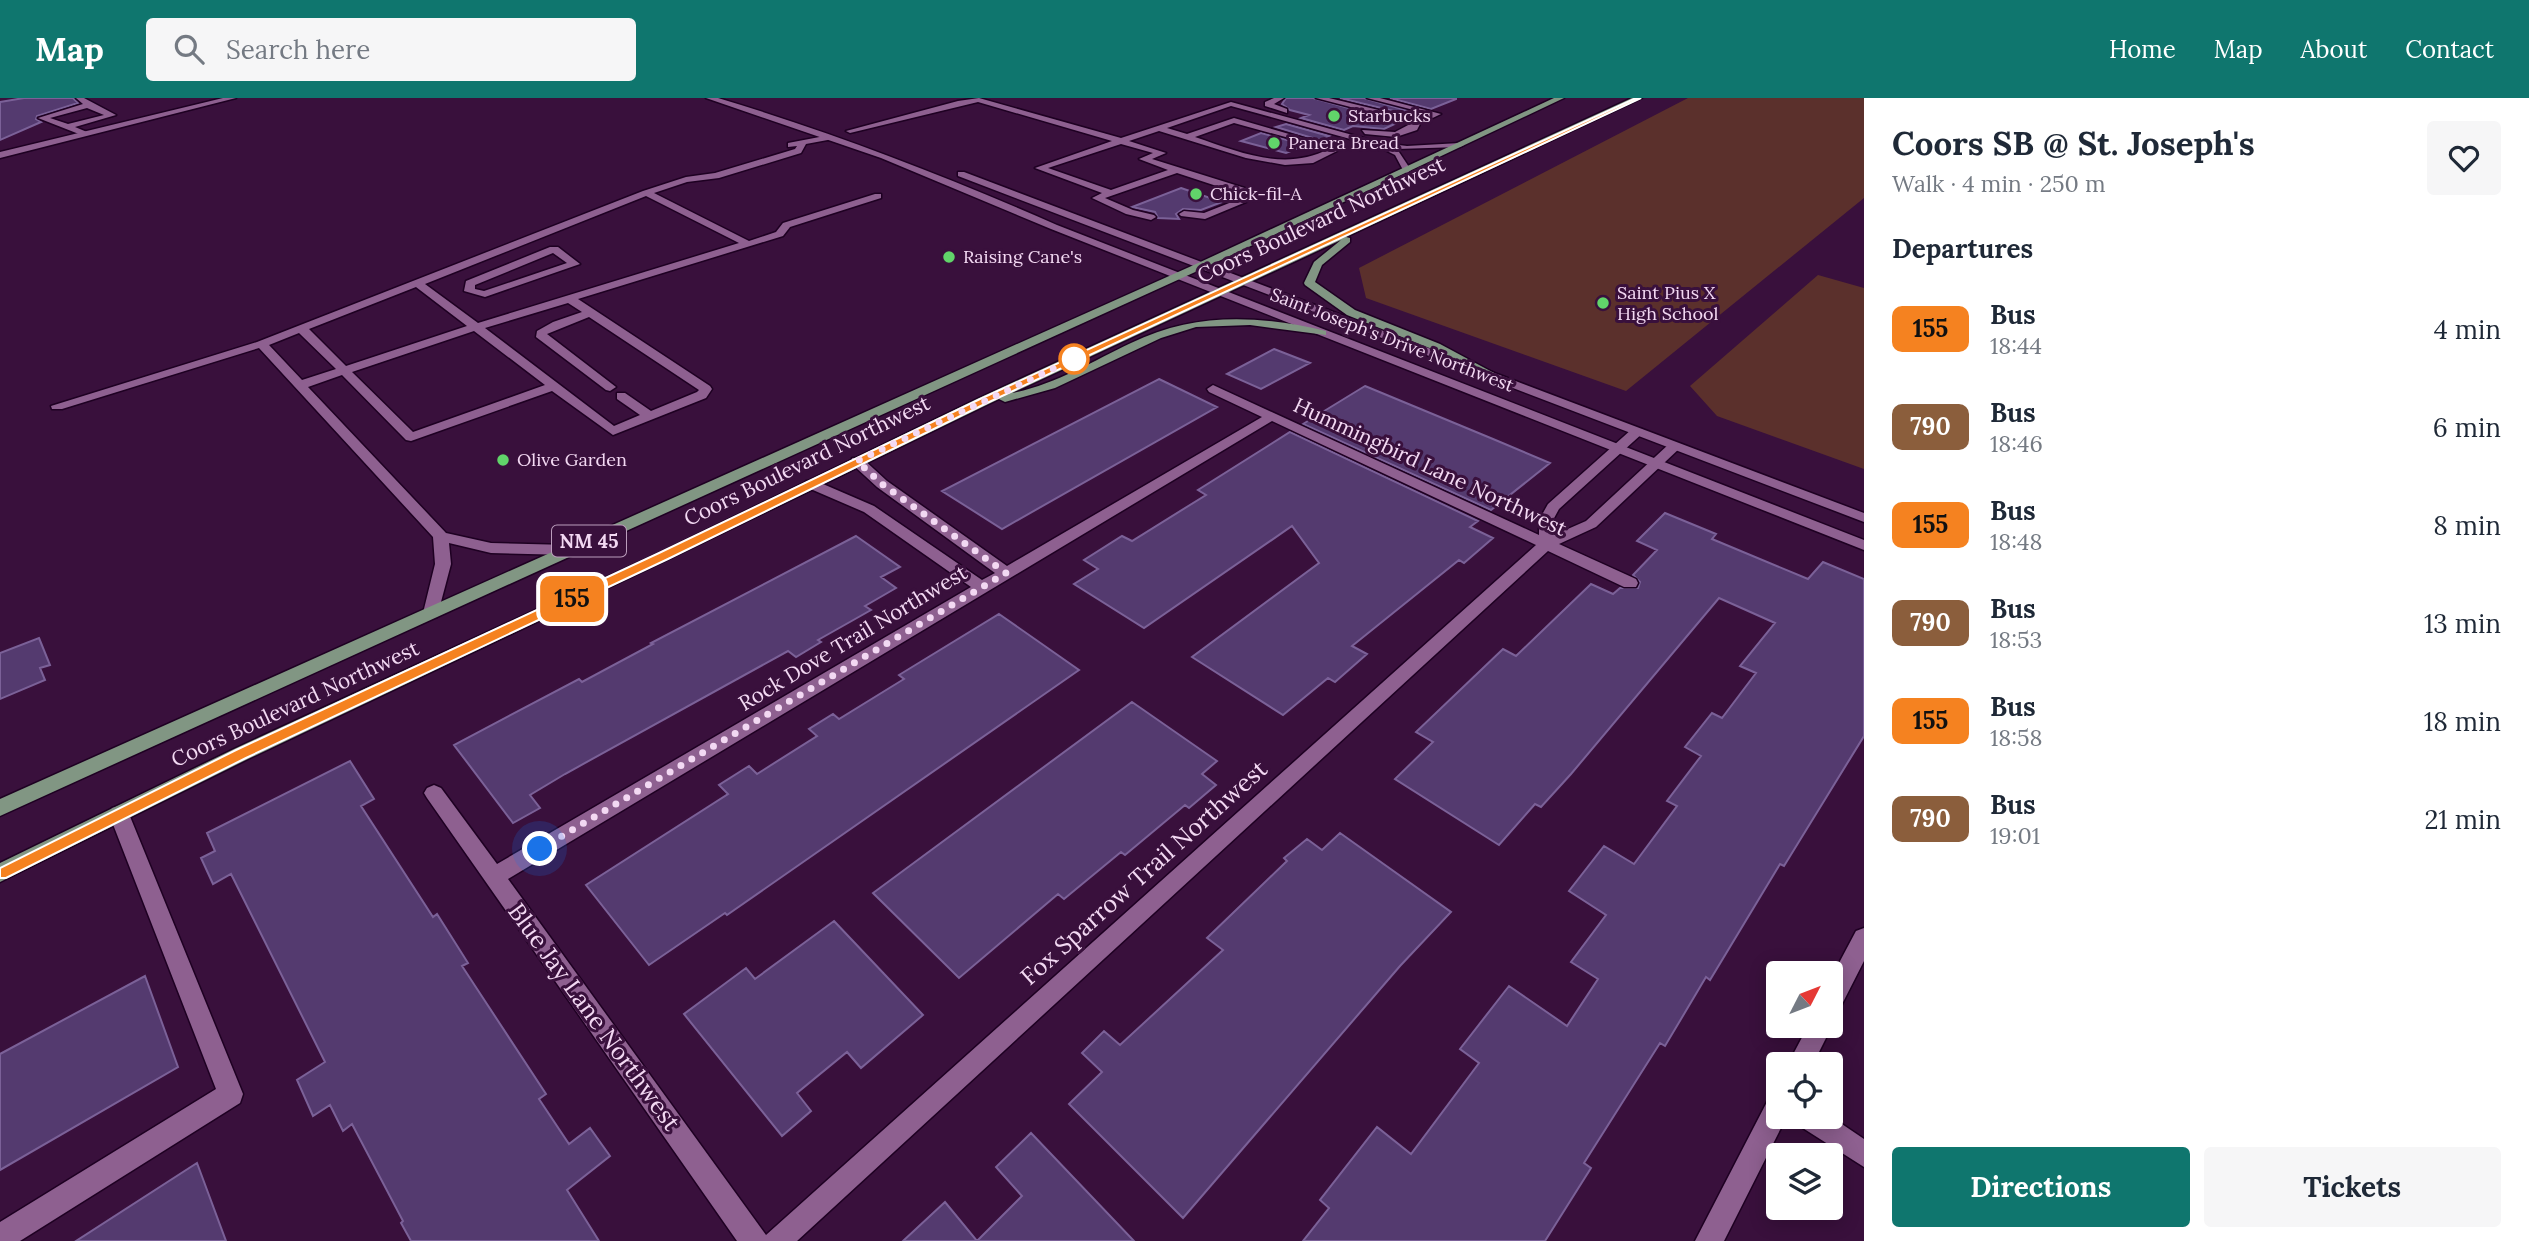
<!DOCTYPE html>
<meta charset="utf-8">
<style>
:root{--surface:#fff;--page:#f6f6f7;--text:#1f2937;--muted:#747a83;--accent:#0f766e}
body{margin:0;font-family:Lora,serif;background:var(--page);color:var(--text);height:100vh;display:flex;flex-direction:column;font-size:26px;white-space:nowrap}
*{box-sizing:border-box;margin:0}
p{font-size:23px;color:var(--muted)}
.icon{flex:none;width:38px;height:38px;fill:none;stroke:currentColor;stroke-width:2;stroke-linecap:round;stroke-linejoin:round}
.map{position:relative;flex:1;overflow:hidden}
.drawer{display:flex;flex-direction:column;background:var(--surface);width:665px}
.drawer>*{flex:none}
.badge{padding:0 14px;border-radius:10px;font-size:24px;line-height:46px}
.needle{width:46px;rotate:48deg}
.fabs{position:absolute;left:1766px;top:863px;display:grid;gap:14px}
.fabs a{display:grid;place-items:center;width:77px;height:77px;border-radius:7px;background:var(--surface);box-shadow:0 4px 18px #0003;font-size:35px}
.you{position:absolute;width:35px;height:35px;margin:-18px;border:5px solid #fff;border-radius:50%;background:#1a73e8;box-shadow:0 0 0 10px #1a73e833}
.map>.badge{position:absolute;translate:-50% -50%;box-shadow:0 0 0 4px #fff}
h2{padding:0 28px;font-size:26px;line-height:63px}
.round{display:grid;place-items:center;flex:none;width:74px;height:74px;border-radius:7px;background:var(--page)}
.summary{display:flex;align-items:center;justify-content:space-between;height:119px;padding:0 28px}
h1{font-size:33px;font-weight:700;line-height:52px}
.action{display:flex;gap:14px;margin-top:auto;padding:14px 28px}
.action a{flex:1;height:80px;border-radius:7px;background:var(--accent);color:#fff;font-size:28px;font-weight:700;line-height:80px;text-align:center}
.action a+a{background:var(--page);color:var(--text)}
ul{padding:0;list-style:none}
li{display:flex;align-items:center;gap:21px;height:98px;padding:0 28px}
li div{flex:1}
li b{display:block;font-size:26px}
li em{font-style:normal}
li .badge{min-width:77px;font-weight:700;text-align:center}
header{display:flex;align-items:center;gap:42px;box-sizing:border-box;height:98px;padding:0 35px;background:var(--accent);color:#fff}
header strong{font-size:33px}
nav{display:flex;gap:38px;margin-inline-start:auto;font-size:24px}
.search{width:490px;height:63px;background:var(--page);display:flex;align-items:center;gap:18px;box-sizing:border-box;padding:0 24px;border-radius:7px;color:var(--muted);font-size:26px}
main{display:flex;flex:1;min-height:0}
.map>svg:first-child{display:block}
.green{fill:#5b302c}
.building{fill:#543a6f;stroke:#7b6198;stroke-width:2}
.lines{fill:none;stroke-linecap:round;stroke-linejoin:round}
.service-casing{stroke:#1e0022;stroke-width:3}
.minor-casing{stroke:#1e0022;stroke-width:3}
.tertiary-casing{stroke:#1e0022;stroke-width:3}
.primary-casing{stroke:#1e0022;stroke-width:3}
.service{fill:#8e6090;fill-rule:evenodd}
.minor{fill:#8e6090;fill-rule:evenodd}
.tertiary{fill:#8e6090;fill-rule:evenodd}
.primary{fill:#819683;fill-rule:evenodd}
.line{fill:#f58220;stroke:#fff;stroke-width:2}
.walk{stroke:#f3d9f3;stroke-width:7;stroke-dasharray:0 12.6}
.poi-dot{fill:#61d46a;stroke:#39103c;stroke-width:2.5}
.stop-dot{fill:#fff;stroke:#f58220;stroke-width:3.5}
.labels{text-anchor:middle;stroke-width:6;stroke-linejoin:round;paint-order:stroke}
.far-poi-label{font-size:18px;fill:#f3d9f3;stroke:#39103c;text-anchor:start}
.far-street-label{font-size:18px;fill:#f3d9f3;stroke:#39103c}
.shield{fill:#39103c;stroke:#bb9dbc;stroke-width:2}
.shield-label{font-size:19px;font-weight:bold;fill:#f3d9f3}
.street-label{font-size:21px;fill:#f3d9f3;stroke:#39103c}
.near-street-label{font-size:24px;fill:#f3d9f3;stroke:#39103c}
</style>
<header>
<strong>Map</strong>
<div class="search"><svg class="icon" aria-label="search" viewBox="0 0 24 24"><circle cx="10" cy="10" r="6"/><path d="M15 15l6 6"/></svg>Search here</div>
<nav><a>Home</a><a>Map</a><a>About</a><a>Contact</a></nav>
</header>
<main>
<div class="map">
<svg width="1864" height="1143" viewBox="0 0 1864 1143">
<rect width="100%" height="100%" fill="#39103c"/>
<path class="green" d="M1688,0H1864V100L1626,293L1366,200L1359,170Z
M1818,177L1864,190V371L1717,318L1690,288Z"/>
<path class="building" d="M24,0H73L78,5L37,18L36,21L41,24L0,42V4Z
M1286,0H1313L1399,24L1384,31L1353,28L1344,32L1301,20L1309,17L1290,12L1282,6Z
M1340,0H1364L1419,16L1414,18Z
M1390,0H1456V1L1431,11Z
M1286,26L1329,38L1319,42L1276,29Z
M1261,35L1306,47L1286,55L1241,43Z
M1181,90L1222,104L1201,112L1183,111L1176,116L1179,121L1158,120L1155,114L1132,109Z
M1274,251L1310,265L1261,291L1227,276Z
M1159,281L1217,309L1002,431L942,393Z
M1365,288L1493,341L1550,365L1491,412L1303,326Z
M1290,334L1478,423L1470,429L1493,440L1464,465L1459,462L1352,548L1367,556L1335,584L1328,580L1283,617L1192,559L1319,465L1292,428L1144,530L1074,486L1098,471L1084,462L1122,438L1132,443L1206,397L1198,392Z
M1665,415L1716,436L1712,441L1808,481L1823,464L1864,481V638L1784,768L1780,766L1710,882L1706,879L1665,948L1660,945L1584,1065L1591,1070L1545,1143H1303L1329,1110L1320,1102L1377,1029L1411,1056L1479,965L1460,951L1509,888L1567,928L1598,881L1571,864L1606,817L1569,793L1604,748L1634,766L1677,708L1667,703L1701,658L1685,649L1712,615L1722,620L1756,575L1740,568L1775,525L1719,500L1571,676L1541,709L1535,706L1499,747L1395,681L1433,644L1416,634L1503,551L1516,558L1591,486L1613,496L1620,490H1638L1640,484L1633,477L1657,452L1637,443Z
M856,438L900,469L881,479L896,490L865,508L871,512L818,542L821,544L796,559L788,553L565,676L530,697L540,710L513,725L454,647L579,581L582,584L653,546L651,545Z
M999,516L1079,572L727,817L725,815L649,867L586,787L728,696L719,687L749,668L757,676L817,638L809,631L833,616L839,621L904,581L899,577Z
M39,540L50,567L40,570L45,582L0,601V555Z
M1132,604L1217,663L1202,676L1216,687L1189,710L1185,707L1125,757L1121,754L1064,801L1058,796L959,880L873,795Z
M350,663L374,701L361,708L433,819L437,816L468,865L462,868L546,996L539,1001L569,1046L590,1030L610,1058L567,1092L599,1143H411L401,1125L403,1123L352,1026L343,1033L330,1007L313,1018L297,982L325,964L231,776L213,786L201,760L215,753L207,735Z
M1340,735L1451,814L1400,868L1183,1120L1069,1006L1102,974L1082,955L1104,933L1120,947L1223,852L1207,840L1287,763L1284,760L1307,741L1322,752Z
M834,823L923,917L861,970L847,954L797,995L811,1013L782,1038L684,916L746,870L755,881Z
M145,878L178,969L0,1072V956Z
M1031,1035L1134,1143H903L945,1104L977,1143L1022,1098L996,1069Z
M197,1065L226,1143H76Z"/>
<g class="lines">
<defs>
<path id="service" d="M76,0H84L116,17L75,29L87,34L84,38L38,20L83,6ZM87,10L104,17L68,26L50,20Z
M979,0L1121,40L1231,4L1382,45L1407,48L1460,45L1464,47L1460,49L1397,51L1411,72L1407,75L1403,72L1395,57L1379,49L1231,8L1167,30L1187,36L1234,20L1341,51L1313,65L1285,67L1246,60L1159,33L1129,43L1166,55L1152,61L1251,92L1258,99L1205,121L1181,118L1179,116L1184,113L1204,115L1247,98L1177,75L1105,100L1133,112L1154,117L1156,119L1151,122L1126,116L1092,100L1102,95L1035,70L1112,43L978,4L850,35L846,33L958,3ZM1234,25L1329,51C1284,74 1240,54 1195,39ZM1121,46L1153,55L1139,61L1168,72L1111,92L1048,70Z
M1274,0H1284L1274,6L1287,11V15L1265,8V4Z
M1316,0H1329L1416,21L1429,16L1367,0H1380L1441,16L1420,26L1417,32L1396,39L1365,36L1362,32L1395,34L1412,25Z
M830,37L833,41L806,46L801,55L719,80L687,84L654,95L749,143L776,134L783,125L875,96H881V100L790,129L783,138L578,201L710,288L712,291L706,300L613,337L552,293L411,343L406,342L342,277L308,289L446,435L491,445L569,447L577,452L569,457L491,455L449,445L451,466L437,519H425L423,515L435,466L433,439L259,250L62,311H52L51,308L257,244L643,93L686,79L715,75L795,51L797,48L788,49V45ZM646,98L739,145L478,225L425,186ZM416,189L467,228L346,268L309,231ZM568,205L582,214L553,224L537,233L536,239L606,292L610,293L616,289L547,236L589,219L699,292L697,294L651,313L625,295H617V301L640,317L614,328L485,230ZM474,233L545,287L413,334L352,274ZM299,235L336,271L302,282L269,247Z
M550,149H558L580,166L485,199L464,193L466,183ZM553,155L567,165L484,193L475,191V187Z
M119,708L126,710L129,716L243,996L240,1005L20,1143H0V1124L216,991L109,716L112,710Z"/>
<path id="minor" d="M1213,287L1539,437V422L1548,406L1632,331H1642L1644,334L1559,411L1553,422L1554,437L1586,423L1669,346H1679L1681,349L1596,429L1559,446L1636,481L1638,485L1636,489H1624L1548,453L797,1143H737L427,700L424,695L427,690L434,687L441,690L497,766L971,489L864,414L806,389V383H816L874,408L982,482L995,475L877,389L852,366V360H862L887,383L1007,468L1262,319L1209,294L1207,291ZM1272,323L1536,447L766,1137L508,781Z
M1864,830V863L1838,914L1830,917V882L1856,833Z
M1830,925L1832,928L1813,966H1788L1808,928H1830Z
M1778,996V1018H1787L1724,1143H1695L1769,1000Z
M1795,1018H1830L1864,1041V1069L1798,1027Z"/>
<path id="tertiary" d="M223,0H236L0,60V54Z
M706,0H718C834,35 946,78 1057,127L1864,442V452L1051,131L881,60Z
M958,74H964L1864,415V424L958,78Z"/>
<path id="primary" d="M1554,0H1564L1204,170L0,718V701L1196,166Z
M1632,0H1642L1346,139L1350,140V144L1322,167L1315,184L1355,212L1440,246L1494,275V281H1486L1432,251L1347,217L1305,187L1304,185L1314,164L1341,142L1012,295C1054,287 1093,263 1131,245C1194,214 1259,217 1326,233V237L1250,227L1196,229L1161,240L1055,290L1005,304L999,301L669,461L248,661L0,784V765L234,651L659,455L979,300Z"/>
</defs>
<use href="#service" class="service-casing"/>
<use href="#minor" class="minor-casing"/>
<use href="#tertiary" class="tertiary-casing"/>
<use href="#primary" class="primary-casing"/>
<use href="#service" class="service"/>
<use href="#minor" class="minor"/>
<use href="#tertiary" class="tertiary"/>
<use href="#primary" class="primary"/>
</g>
<path class="line" d="M1636,0H1641L987,305L668,461L246,660L6,780H0V770L236,652L659,455L980,301Z"/>
<g class="lines">
<path class="walk" d="M540,751L1006,475L882,386L857,363L1078,259L1074,261"/>
</g>
<g class="poi-dot">
<circle cx="1334" cy="18" r="7"/>
<circle cx="1274" cy="45" r="7"/>
<circle cx="1196" cy="96" r="7"/>
<circle cx="949" cy="159" r="7"/>
<circle cx="1603" cy="205" r="7"/>
<circle cx="503" cy="362" r="7"/>
</g>
<circle class="stop-dot" cx="1074" cy="261" r="14"/>
<g class="labels">
<g class="far-poi-label">
<text x="1348" y="24">Starbucks</text>
<text x="1288" y="51">Panera Bread</text>
<text x="1210" y="102">Chick-fil-A</text>
<text x="963" y="165">Raising Cane's</text>
<text x="1617" y="201">Saint Pius X<tspan x="1617" dy="21">High School</tspan></text>
<text x="517" y="368">Olive Garden</text>
</g>
<g class="far-street-label">
<text transform="translate(1392 242) rotate(21)" y="6">Saint Joseph's Drive Northwest</text>
</g>
<rect class="shield" x="552" y="427.5" width="74" height="31" rx="5"/>
<g class="shield-label">
<text x="589" y="450">NM 45</text>
</g>
<g class="street-label">
<text transform="translate(1321 122) rotate(-25)" y="7">Coors Boulevard Northwest</text>
<text transform="translate(807 363) rotate(-26)" y="7">Coors Boulevard Northwest</text>
<text transform="translate(1430 369) rotate(25)" y="7">Hummingbird Lane Northwest</text>
<text transform="translate(853 540) rotate(-31)" y="7">Rock Dove Trail Northwest</text>
<text transform="translate(295 606) rotate(-25)" y="7">Coors Boulevard Northwest</text>
</g>
<g class="near-street-label">
<text transform="translate(1144 775) rotate(-42)" y="8">Fox Sparrow Trail Northwest</text>
<text transform="translate(594 919) rotate(54)" y="8">Blue Jay Lane Northwest</text>
</g>
</g>
</svg>
<div class="fabs">
<a><svg class="needle" viewBox="-14 -14 28 28"><path d="M0-13l5 13h-10z" fill="#e53935"/><path d="M0 13l5-13h-10z" fill="#747a83"/></svg></a>
<a><svg class="icon" aria-label="locate" viewBox="0 0 24 24"><circle cx="12" cy="12" r="6"/><path d="M12 2v4M12 18v4M2 12h4M18 12h4"/></svg></a>
<a><svg class="icon" aria-label="layers" viewBox="0 0 24 24"><path d="M12 4l9 5-9 5-9-5zM3 14l9 5 9-5"/></svg></a>
</div>
<div class="you" style="left:540px;top:751px"></div>
<b class="badge" style="left:572px;top:501px;background:#f58220;color:#111">155</b>
</div>
<section class="drawer">
<div class="summary"><div><h1>Coors SB @ St. Joseph's</h1><p>Walk · 4 min · 250 m</p></div><a class="round"><svg class="icon" aria-label="heart" viewBox="0 0 24 24"><path d="M12 20l-8-8c-3-5 5-10 8-4 3-6 11-1 8 4z"/></svg></a></div>
<h2>Departures</h2>
<ul>
<li><span class="badge" style="background:#f58220;color:#111">155</span><div><b>Bus</b><p>18:44</p></div><em>4 min</em></li>
<li><span class="badge" style="background:#8b5e3c;color:#fff">790</span><div><b>Bus</b><p>18:46</p></div><em>6 min</em></li>
<li><span class="badge" style="background:#f58220;color:#111">155</span><div><b>Bus</b><p>18:48</p></div><em>8 min</em></li>
<li><span class="badge" style="background:#8b5e3c;color:#fff">790</span><div><b>Bus</b><p>18:53</p></div><em>13 min</em></li>
<li><span class="badge" style="background:#f58220;color:#111">155</span><div><b>Bus</b><p>18:58</p></div><em>18 min</em></li>
<li><span class="badge" style="background:#8b5e3c;color:#fff">790</span><div><b>Bus</b><p>19:01</p></div><em>21 min</em></li>
</ul>
<div class="action"><a>Directions</a><a>Tickets</a></div>
</section>
</main>
